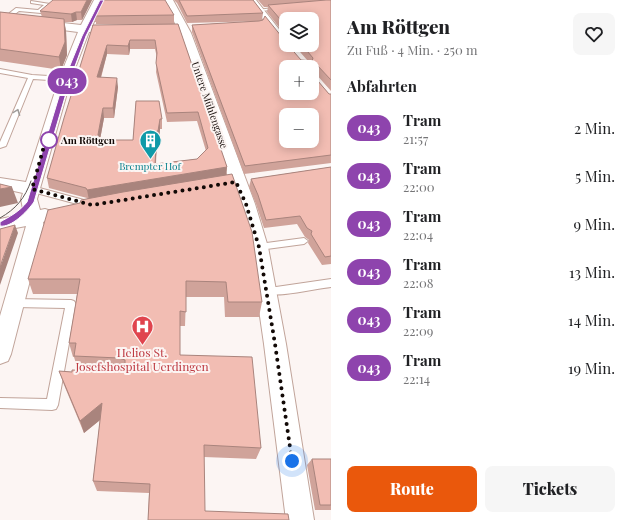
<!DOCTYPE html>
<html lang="de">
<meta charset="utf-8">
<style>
:root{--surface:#fff;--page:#f6f6f6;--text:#202124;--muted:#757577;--accent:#ea580c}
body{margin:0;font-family:"Playfair Display",serif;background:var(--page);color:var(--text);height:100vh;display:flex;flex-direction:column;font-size:15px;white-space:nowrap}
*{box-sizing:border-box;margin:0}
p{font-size:13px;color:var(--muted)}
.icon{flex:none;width:22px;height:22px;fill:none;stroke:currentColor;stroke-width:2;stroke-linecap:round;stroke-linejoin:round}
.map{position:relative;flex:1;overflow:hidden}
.side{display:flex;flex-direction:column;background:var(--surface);width:300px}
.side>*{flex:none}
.badge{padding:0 8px;border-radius:13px;font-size:14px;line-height:26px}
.tools{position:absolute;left:279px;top:12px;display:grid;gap:8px}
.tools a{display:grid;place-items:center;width:40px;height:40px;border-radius:8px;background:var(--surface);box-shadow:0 2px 10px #0003;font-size:20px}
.you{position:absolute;width:20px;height:20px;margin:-10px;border:3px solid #fff;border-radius:50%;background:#1a73e8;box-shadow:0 0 0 6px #1a73e833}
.map>.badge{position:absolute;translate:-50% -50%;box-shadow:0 0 0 2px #fff}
h2{padding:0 16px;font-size:15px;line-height:36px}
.round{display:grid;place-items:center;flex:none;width:42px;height:42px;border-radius:8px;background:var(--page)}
.head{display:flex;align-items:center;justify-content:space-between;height:68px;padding:0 16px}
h1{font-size:19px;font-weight:800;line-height:30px}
.cta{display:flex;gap:8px;margin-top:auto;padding:8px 16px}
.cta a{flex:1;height:46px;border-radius:8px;background:var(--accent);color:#fff;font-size:16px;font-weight:800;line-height:46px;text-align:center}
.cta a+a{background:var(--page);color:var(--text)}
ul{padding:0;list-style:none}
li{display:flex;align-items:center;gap:12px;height:48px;padding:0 16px}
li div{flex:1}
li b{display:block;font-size:15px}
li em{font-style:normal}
li .badge{min-width:44px;font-weight:700;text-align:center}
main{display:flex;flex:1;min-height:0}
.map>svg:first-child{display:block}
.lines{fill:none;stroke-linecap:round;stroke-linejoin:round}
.service-casing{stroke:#c1a49a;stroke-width:2}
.pedestrian-casing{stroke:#c1a49a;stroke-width:2}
.minor-casing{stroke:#c1a49a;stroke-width:2}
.service{fill:#fff;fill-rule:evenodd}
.pedestrian{fill:#fff;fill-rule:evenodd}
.minor{fill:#fff;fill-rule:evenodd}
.tram{stroke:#5d5552;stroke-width:1}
.wall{fill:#d0a39a;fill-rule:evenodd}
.shaded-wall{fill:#a9847d}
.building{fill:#f2bdb3;stroke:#a9847d;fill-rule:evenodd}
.oneway{stroke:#a09d9b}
.line{fill:#8e44ad;stroke:#fff}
.walk{stroke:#120906;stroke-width:4;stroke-dasharray:0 7.2}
.stop-dot{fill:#fff;stroke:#8e44ad;stroke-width:2}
.labels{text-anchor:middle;stroke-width:4;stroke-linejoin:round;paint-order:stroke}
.far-street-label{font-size:10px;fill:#120906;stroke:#fcf5f3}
.far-stop-label{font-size:10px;font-weight:bold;fill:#120906;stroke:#fcf5f3;text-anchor:start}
.far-culture-label{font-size:10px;fill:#0d838f;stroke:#fcf5f3}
.health-label{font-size:12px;fill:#be3a42;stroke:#fcf5f3}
</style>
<main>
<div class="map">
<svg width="331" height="520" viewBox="0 0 331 520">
<rect width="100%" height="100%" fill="#fcf5f3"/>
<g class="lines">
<defs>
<path id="service" d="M31,1L50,4L41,13L19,11L7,20L2,19L16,8L38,10L44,5L31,3Z
M280,7L282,8V9L260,11L258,10Z
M0,69L32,75L65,77L68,79L65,81L33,79L6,146L0,148V142L28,78L0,73Z
M32,186L95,203L96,205L92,208L29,191L28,189Z
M304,238L308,241L304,244L259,250L255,247L259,244Z
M331,279V287C313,289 279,298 263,293L261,290L263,287H276Z
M15,299L71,300L74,301L76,304L58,405L56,409L52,410L0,408V398L47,399L65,308L15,307L12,306L10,303L12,300Z"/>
<path id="pedestrian" d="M248,0H256L286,38V45H288H283Z"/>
<path id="minor" d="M94,0H104L92,26L100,27L101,29L96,32H89L87,37L71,79L37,199L40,210L45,209L51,211L54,215L51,219L43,222L44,226L11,354L8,361L0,364V316L26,226L0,231V219L24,214L21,199L23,193L0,188V178L26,182L59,79L78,32L0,22V16L81,25Z
M163,0H173L191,33L255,204L268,247L286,344L314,520H286L264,344L250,247L237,204L179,33L168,7Z"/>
</defs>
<use href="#service" class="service-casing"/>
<use href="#pedestrian" class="pedestrian-casing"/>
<use href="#minor" class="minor-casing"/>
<use href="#service" class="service"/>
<use href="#pedestrian" class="pedestrian"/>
<use href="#minor" class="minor"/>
<path class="tram" d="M0,218C16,209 25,198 31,181
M0,224L17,215L30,202L67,80L84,36L102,0"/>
</g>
<path class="wall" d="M92,0L82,20H77L72,22H64L66,31L67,55L61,70L0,61V12L42,17L40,11Z
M174,0H253L263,13L262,20L301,60H307L294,45H312L286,19V36L267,12L268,7H264L258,0H331V91L315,73L313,72L312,74L329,94H331V163L244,174L192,32V25L261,21L187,23L177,3Z
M95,14L174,15V24H96V22H95Z
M178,24L227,167L226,175L262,302L259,317H225L224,297H186L185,326H180V355L261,448L256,459L204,457L148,520L149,493L97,491L93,481L100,420L84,433L64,385L59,371L72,372L78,370L74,357H73L69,343L77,294H33L28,279L80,203L88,198H87L49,188L47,178L93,25ZM130,49H155L157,58L156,72L167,122L197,121L206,151L197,159L156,164L157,141H159L160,129H162V119L136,101L133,140H100L104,118H114L118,87L101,78L107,54L129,55Z
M331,167V264L322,265L308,243L309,240L305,237L297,224L264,228L256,204L249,187L251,179Z
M312,459H331V510H315L307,465Z"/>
<path class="shaded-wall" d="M87,0H92L82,20L81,12Z
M76,12L77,20L72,22L71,14Z
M64,19L66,31L67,55L61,70L59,57Z
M130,40V49L129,55L128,46Z
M107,45V54L98,87L97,77Z
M117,78L118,87L114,118L113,108Z
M103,108L104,118L98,150L97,140Z
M160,119V129L159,141L158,131Z
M157,131V141L155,173V164Z
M227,167L226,177L89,200L87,190Z
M12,187L18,203L0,207V189Z
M15,225L18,233L0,285V268Z
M102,403L105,416L84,433L80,421Z"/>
<path class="building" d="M53,0H87L81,12H76L71,14L40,11Z
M101,0H165L174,15L96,16V14H95Z
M179,0H253L263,13L187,16Z
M326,0H331V80L317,65L313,64L312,74L329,94H331V155L245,166L192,25L259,21L263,20L265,16L286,42V45H288L301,60L312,61L313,58L302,45H312V19H286V26L268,5ZM286,67H312V93H286ZM286,115H312V141H286Z
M0,12L64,19L65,42L59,57L0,49Z
M178,24L227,167L87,190L86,188L47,178L64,118L93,25ZM130,40H155L157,53L156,63L167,113L198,112L208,148L197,159L155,164L157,131H158L160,119H162L159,101H136L133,140H97L103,108H113L117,78L97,77L107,45L128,46Z
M331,167V256L325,257L311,234L312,231L307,228L300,216L266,220L258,195L251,179Z
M232,174L252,232L262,302H228L226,282L186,281V312L180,311V355L252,357L261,448L204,445L205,511L288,514L289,520H148L150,484L93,481L102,403L80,421L59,371L72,372V370L119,371L125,369V360L119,358L74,356L76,343H69L80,279H28L48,210L80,203L81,200L123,192Z
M0,184L12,187L0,189Z
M15,225L2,261L0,268V229Z
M312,459H331V505H320Z"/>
<defs><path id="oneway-chevron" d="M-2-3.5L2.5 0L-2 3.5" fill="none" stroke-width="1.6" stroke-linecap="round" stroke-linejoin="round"/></defs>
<use class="oneway" href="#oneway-chevron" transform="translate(17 112) rotate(-69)"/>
<path class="line" d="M100,0H104L86,36L70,80L34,202C27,212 11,228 0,226V222C9,217 19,212 27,202L64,80L82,36Z"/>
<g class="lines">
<path class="walk" d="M49,140L46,139L32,189L92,205L236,182L246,204L259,247L275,344L292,461"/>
</g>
<defs>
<symbol id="building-pin" viewBox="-11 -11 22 30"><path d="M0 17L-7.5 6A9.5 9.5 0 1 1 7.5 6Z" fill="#0f9aa8" stroke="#fcf5f3"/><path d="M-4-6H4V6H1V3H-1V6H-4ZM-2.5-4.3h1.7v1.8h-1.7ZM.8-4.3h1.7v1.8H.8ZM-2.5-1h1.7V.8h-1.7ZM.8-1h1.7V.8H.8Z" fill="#fff"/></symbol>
<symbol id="hospital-pin" viewBox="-11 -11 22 30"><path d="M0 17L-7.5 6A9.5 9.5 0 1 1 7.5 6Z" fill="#e0444e" stroke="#fcf5f3"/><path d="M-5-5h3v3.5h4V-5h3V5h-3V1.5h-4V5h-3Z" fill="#fff"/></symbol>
</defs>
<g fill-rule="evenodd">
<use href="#building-pin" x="138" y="128" width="25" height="34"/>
<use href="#hospital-pin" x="130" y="314" width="25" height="34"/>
</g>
<circle class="stop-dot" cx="49" cy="140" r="8"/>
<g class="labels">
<g class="far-street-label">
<text transform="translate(210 105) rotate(71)" y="4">Untere Mühlengasse</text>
</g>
<g class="far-stop-label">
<text x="61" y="144">Am Röttgen</text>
</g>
<g class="far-culture-label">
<text x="150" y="170">Brempter Hof</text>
</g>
<g class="health-label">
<text x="142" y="357">Helios St.<tspan x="142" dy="14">Josefshospital Uerdingen</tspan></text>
</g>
</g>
</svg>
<div class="tools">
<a><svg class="icon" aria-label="layers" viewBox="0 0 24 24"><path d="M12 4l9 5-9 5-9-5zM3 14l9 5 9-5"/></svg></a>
<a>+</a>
<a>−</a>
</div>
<div class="you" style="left:292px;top:461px"></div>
<b class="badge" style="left:67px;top:81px;background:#8e44ad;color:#fff">043</b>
</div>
<section class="side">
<div class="head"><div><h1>Am Röttgen</h1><p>Zu Fuß · 4 Min. · 250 m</p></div><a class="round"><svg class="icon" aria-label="heart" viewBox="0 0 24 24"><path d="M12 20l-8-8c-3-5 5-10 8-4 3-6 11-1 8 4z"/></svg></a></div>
<h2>Abfahrten</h2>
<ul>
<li><span class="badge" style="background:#8e44ad;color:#fff">043</span><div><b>Tram</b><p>21:57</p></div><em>2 Min.</em></li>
<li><span class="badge" style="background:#8e44ad;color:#fff">043</span><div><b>Tram</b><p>22:00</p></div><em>5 Min.</em></li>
<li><span class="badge" style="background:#8e44ad;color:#fff">043</span><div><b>Tram</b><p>22:04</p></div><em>9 Min.</em></li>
<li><span class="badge" style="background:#8e44ad;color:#fff">043</span><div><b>Tram</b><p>22:08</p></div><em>13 Min.</em></li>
<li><span class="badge" style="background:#8e44ad;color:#fff">043</span><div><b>Tram</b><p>22:09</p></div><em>14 Min.</em></li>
<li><span class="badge" style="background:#8e44ad;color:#fff">043</span><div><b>Tram</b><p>22:14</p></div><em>19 Min.</em></li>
</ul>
<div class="cta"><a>Route</a><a>Tickets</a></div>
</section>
</main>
